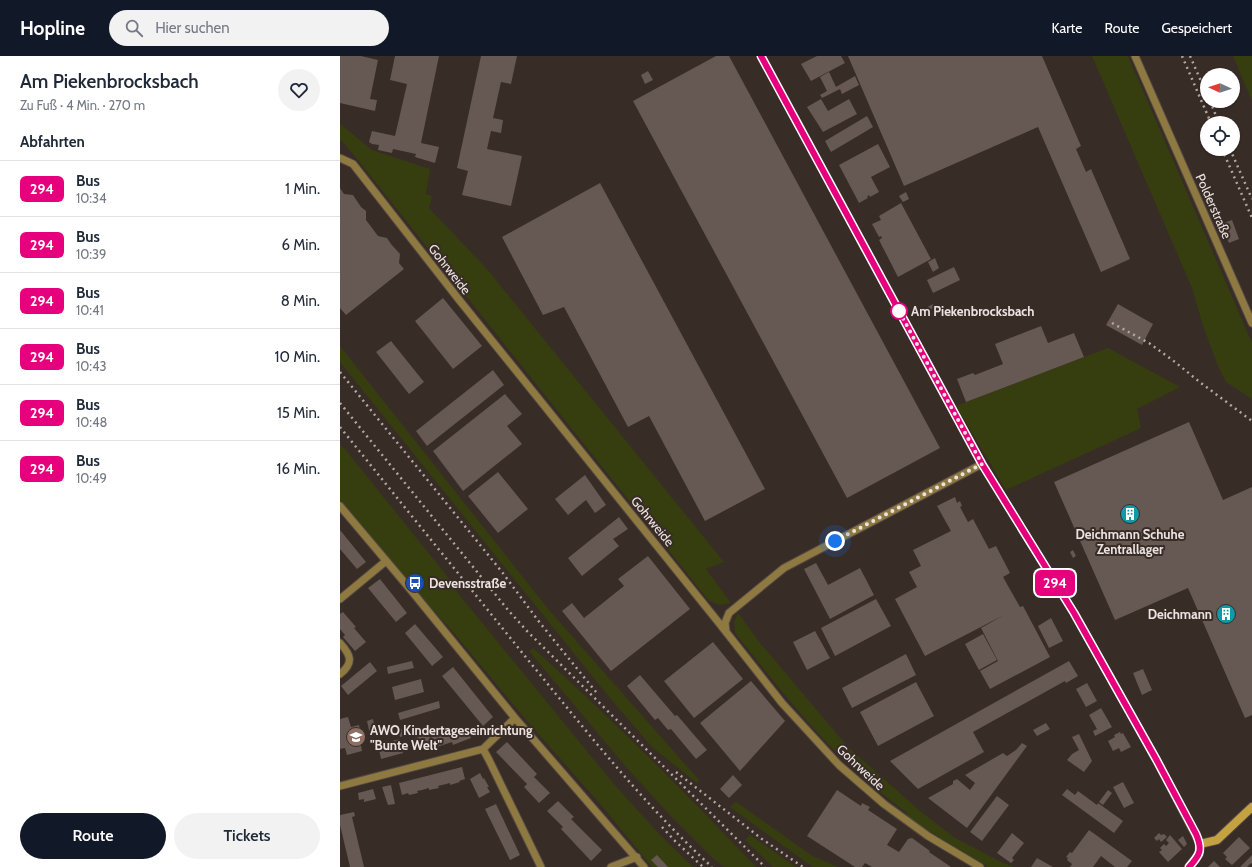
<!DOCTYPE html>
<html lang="de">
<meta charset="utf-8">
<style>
:root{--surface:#fff;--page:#f2f2f3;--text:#1f2937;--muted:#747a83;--line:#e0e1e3;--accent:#111827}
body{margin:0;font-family:Cabin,sans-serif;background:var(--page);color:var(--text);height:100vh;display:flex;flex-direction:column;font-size:15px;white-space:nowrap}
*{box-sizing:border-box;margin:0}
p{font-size:13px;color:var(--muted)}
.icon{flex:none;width:22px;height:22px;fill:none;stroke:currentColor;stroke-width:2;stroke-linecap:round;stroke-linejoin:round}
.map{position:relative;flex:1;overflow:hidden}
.panel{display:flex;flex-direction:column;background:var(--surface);width:340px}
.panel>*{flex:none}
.badge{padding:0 8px;border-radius:6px;font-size:14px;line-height:26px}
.needle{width:26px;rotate:273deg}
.fabs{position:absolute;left:860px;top:12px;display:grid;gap:8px}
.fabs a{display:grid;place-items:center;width:40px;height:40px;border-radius:50%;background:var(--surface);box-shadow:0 1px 3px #0004;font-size:20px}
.you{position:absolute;width:20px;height:20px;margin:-10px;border:3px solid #fff;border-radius:50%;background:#1a73e8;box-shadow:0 0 0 6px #1a73e833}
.map>.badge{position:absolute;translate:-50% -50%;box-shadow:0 0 0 2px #fff}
h2{padding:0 20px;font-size:15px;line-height:36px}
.round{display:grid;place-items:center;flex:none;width:42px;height:42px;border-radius:21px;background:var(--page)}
.head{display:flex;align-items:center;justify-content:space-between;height:68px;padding:0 20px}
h1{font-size:19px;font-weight:600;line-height:30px}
.button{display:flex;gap:8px;margin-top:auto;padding:8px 20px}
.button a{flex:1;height:46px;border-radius:24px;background:var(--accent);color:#fff;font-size:16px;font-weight:600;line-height:46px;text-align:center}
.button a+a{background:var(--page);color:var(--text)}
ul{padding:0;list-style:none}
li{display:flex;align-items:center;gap:12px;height:56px;padding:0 20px;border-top:1px solid var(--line)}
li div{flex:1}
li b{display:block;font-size:15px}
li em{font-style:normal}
li .badge{min-width:44px;font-weight:700;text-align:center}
header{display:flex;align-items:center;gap:24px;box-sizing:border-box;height:56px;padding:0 20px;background:var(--accent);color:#fff}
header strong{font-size:19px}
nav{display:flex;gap:22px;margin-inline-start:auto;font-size:14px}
.search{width:280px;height:36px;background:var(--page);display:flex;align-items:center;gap:10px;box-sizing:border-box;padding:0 14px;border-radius:22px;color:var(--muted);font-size:15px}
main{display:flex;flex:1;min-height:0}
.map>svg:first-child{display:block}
.green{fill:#363e0f}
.building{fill:#665853}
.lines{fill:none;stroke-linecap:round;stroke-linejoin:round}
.street-casing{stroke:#554945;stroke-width:9}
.secondary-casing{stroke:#554945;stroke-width:10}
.street{stroke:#8e7941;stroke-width:7}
.secondary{stroke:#c4a141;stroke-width:8}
.rail{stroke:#b1a7a3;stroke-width:2.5;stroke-dasharray:2 4;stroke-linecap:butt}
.line-casing{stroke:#fff;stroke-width:9}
.line{stroke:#e6007e;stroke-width:6}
.walk{stroke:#ece3e0;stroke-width:4;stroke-dasharray:0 7.2}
.stop-dot{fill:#fff;stroke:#e6007e;stroke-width:2}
.labels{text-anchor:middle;stroke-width:4;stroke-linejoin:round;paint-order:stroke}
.street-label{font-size:13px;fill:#ece3e0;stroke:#382c27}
.stop-label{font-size:13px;font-weight:bold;fill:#ece3e0;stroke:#382c27;text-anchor:start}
.poi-label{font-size:13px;font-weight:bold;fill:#ece3e0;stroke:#382c27;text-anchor:start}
</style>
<header>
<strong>Hopline</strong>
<div class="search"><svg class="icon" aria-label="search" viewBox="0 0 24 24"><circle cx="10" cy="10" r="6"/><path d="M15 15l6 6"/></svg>Hier suchen</div>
<nav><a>Karte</a><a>Route</a><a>Gespeichert</a></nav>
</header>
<main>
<section class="panel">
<div class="head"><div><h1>Am Piekenbrocksbach</h1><p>Zu Fuß · 4 Min. · 270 m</p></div><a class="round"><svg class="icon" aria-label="heart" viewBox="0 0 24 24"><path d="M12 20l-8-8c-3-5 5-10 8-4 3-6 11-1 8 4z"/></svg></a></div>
<h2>Abfahrten</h2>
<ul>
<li><span class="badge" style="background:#e6007e;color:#fff">294</span><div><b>Bus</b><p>10:34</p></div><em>1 Min.</em></li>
<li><span class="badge" style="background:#e6007e;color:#fff">294</span><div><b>Bus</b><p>10:39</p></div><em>6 Min.</em></li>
<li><span class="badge" style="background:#e6007e;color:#fff">294</span><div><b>Bus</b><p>10:41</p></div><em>8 Min.</em></li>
<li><span class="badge" style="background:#e6007e;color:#fff">294</span><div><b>Bus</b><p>10:43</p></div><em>10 Min.</em></li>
<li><span class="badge" style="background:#e6007e;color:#fff">294</span><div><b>Bus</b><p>10:48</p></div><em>15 Min.</em></li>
<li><span class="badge" style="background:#e6007e;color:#fff">294</span><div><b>Bus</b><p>10:49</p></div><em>16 Min.</em></li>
</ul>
<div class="button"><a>Route</a><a>Tickets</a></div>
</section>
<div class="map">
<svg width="912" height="811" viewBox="0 0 912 811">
<rect width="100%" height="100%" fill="#382c27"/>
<path class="green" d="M752,0H788L912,287V343L886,326L878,310L863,270L852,232Z
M893,0H912V45Z
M0,68L32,94L90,113L86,138L92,140L89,152L147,213L384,506L366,513L391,547L380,549L369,545L5,88L0,84Z
M0,290L209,554L359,724L357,727L312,691L269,641L0,306Z
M768,292L840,331L797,353L801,372L666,434L616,350Z
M0,389L5,393L115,530L117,536L273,727L322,781L353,811H312L261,749L187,665L113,576L47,503L0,447Z
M398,557L420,587L508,691L580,755L615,782L663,807L674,811H648L595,779L569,762L567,757C545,740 522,722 502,702C462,663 429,619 395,577L394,566Z
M193,592C270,661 344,735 416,811H384L375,804L328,757L286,711L189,595Z
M396,746L471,799L498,811H473L470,809L390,751Z
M410,779L456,811H433L405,784Z"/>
<path class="building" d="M0,0H21L38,4L30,43L37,44L35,55L0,47Z
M55,0H99L81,87L99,91L95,107L75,101L76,98L53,93L52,97L38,94L39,89L32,88L29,86L32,75L55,80L67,28L50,24Z
M141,0H177L171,28L161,26L153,62L163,64L161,77L151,75L147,93L182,100L171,150L122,139L128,115L117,112Z
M376,0H389L600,392L507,442L293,45Z
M477,0H501L505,7L471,25L461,8Z
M508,0H702L741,90L736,93L746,116L751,113L790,203L761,216L698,71L564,130Z
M308,15L313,24L305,28L301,19Z
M489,16L496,31L515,20L519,29L502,38L500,33L482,42L480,39L487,35L480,21Z
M481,43L488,55L509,43L517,58L483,76L467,51Z
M527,60L533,71L491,96L485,85Z
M538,88L550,111L531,121L539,136L530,141L529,139L527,141L528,142L519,147L499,109Z
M260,127L425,433L365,465L309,360L288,371L224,251L203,259L162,181Z
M0,132L4,138L13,139L21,151L26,155V164L38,180L47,182L51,188L60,198L59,207L64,213L6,259L0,252Z
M566,136L569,143L563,146L559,140Z
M561,147L591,203L558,221L539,184L542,182L541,180L539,181L532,168L541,164L539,160Z
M892,164L899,183L889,187L881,168Z
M595,202L599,212L593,216L588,206Z
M614,211L620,224L593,237L587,224Z
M103,242L142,290L113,313L75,265Z
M593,248L595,251L584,257L582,254Z
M778,248L813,268L802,289L766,269Z
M701,270L708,287L734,277L744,301L626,346L617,323L633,317L635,319L663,308L655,288Z
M51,285L84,326L69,338L36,296Z
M153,314L164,329L87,390L76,375Z
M165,338L182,358L167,370L182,388L123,435L93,395Z
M849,366L883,444L912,431V659L905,662L848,532L775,564L714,426Z
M158,416L188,453L158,477L128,440Z
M245,419L266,449L255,457L246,444L228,459L215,443Z
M615,441L617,447L620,445L622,450L620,451L628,466L633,463L649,493L656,490L670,517L663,521L680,551L683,550L710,601L650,633L640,615L658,605L641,572L664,559L585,600L555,543L577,531L569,516L581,510L573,494L611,475L597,450Z
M279,461L288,473L273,483L279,490L242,520L228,502Z
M0,474L26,506L17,513L0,493Z
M733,494L736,500L733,502L730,496Z
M308,500L350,553L271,615L222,555L232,547L244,562L284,530L278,523Z
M476,507L488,529L520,512L534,539L490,563L464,513Z
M40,523L67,557L56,566L28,532Z
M536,543L551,570L495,600L481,572Z
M3,556L16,571L14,572L26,586L15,595L3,581L5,579L0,573V558Z
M711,562L723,585L709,592L698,570Z
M75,568L103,601L92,610L65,577Z
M475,575L490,602L467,614L453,586Z
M643,578L657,604L639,614L625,588Z
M373,586L403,623L354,662L324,625Z
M566,598L576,619L512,652L502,632Z
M72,605L74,612L48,618L47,611Z
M729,605L738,620L726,627L725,625L633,676L644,696L578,733L550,705Z
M30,606L37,615L8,639L1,630Z
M113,611L153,661L143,670L102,620Z
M803,613L812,634L802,639L793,617Z
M300,619L335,660L337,659L367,694L356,703L331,673L328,674L318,662L315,664L287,630Z
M81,623L84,636L55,644L52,631Z
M411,625L445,665L400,715L360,667Z
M576,626L594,660L538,690L520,656Z
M747,627L757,645L746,651L736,633Z
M99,645L100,652L60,664L58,657Z
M761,652L772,671L755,680L753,675L757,673L749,659Z
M8,661L11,671L19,669L22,683L20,684L22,695L7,699L5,692L0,693V663Z
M33,663L36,677L30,679L27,665Z
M706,667L710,673L697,680L693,674Z
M137,670L139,676L132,679L130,672Z
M127,672L131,682L113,689L112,686L94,692L93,689L74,696L70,685L83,679L89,678L90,682L108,675L109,679Z
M62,673L64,680L60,681L58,674Z
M780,676L781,678L783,677L791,691L781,696L779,692L773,695L768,685L775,681L774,679Z
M739,678L752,705L744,716L727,704L732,698L739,694L732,681Z
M59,683L63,697L41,703L38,689Z
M167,686L197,718L194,721L210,737L199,747L184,731L187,728L156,696Z
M682,687L687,690L627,772L588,742L613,728V725L617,723L630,734L635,727L625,719L663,697L667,700L676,694Z
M122,711L125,723L119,725L120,726L110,729V727L98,730L99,732L89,734V732L82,734L77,735L78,737L69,739L68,737L62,739L59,727Z
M140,717L143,723L144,722L149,731H147L150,736L139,742L130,723Z
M393,719L402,729L389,742L380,733Z
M783,726L794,747L784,752L773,731Z
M51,729L55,748L48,749L42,731Z
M33,733L36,743L24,746V743L19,744L18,737Z
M727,733L735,739L738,735L757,749L758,747L783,765L774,777L722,739Z
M497,734L521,750L522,747L530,751L528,754L557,773L547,789L559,796L568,783L572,782L590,795L589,796L611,811H532L525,807L522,811H515L467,780Z
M768,734L772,737L763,749L759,746Z
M657,740L669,749L642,785L630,776Z
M218,745L234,761L231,763L262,794L251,805L221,773L223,771L207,755Z
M156,748L180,799L170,804L145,753Z
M14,756L15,760L12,761L24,811H10L0,769V759Z
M749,774L792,805L787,811H775L761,800L753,811H730L732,808L727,804L728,802L726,801L730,796L732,797Z
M672,777L684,787L672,802L674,804L671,807L657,797Z
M819,777L821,779L824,778L827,781L821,786L819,783L817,785L814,782Z
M830,779L842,793L828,806L819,796L822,794L820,792L824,788L826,790L829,787L826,784Z
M843,780L847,788L844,791L838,784Z
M899,781L910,792L892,809L885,803L887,801L883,797Z
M317,799L328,811H318L311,804Z
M912,799V808L911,807L907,811H900Z
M697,802L713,811H691Z
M874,805L880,811H868Z"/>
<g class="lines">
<defs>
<path id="street" d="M421,0L642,408L734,557L816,703L860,788
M795,0L912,267
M0,102L13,108L120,245L379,567L442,647L499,709L544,748L588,780L640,811
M0,450L70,533L175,662L304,811
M0,543L46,505
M386,575L385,567L389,557L444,512L642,408
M0,587C11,599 14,607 0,618
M143,693L149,704L201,811
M0,730L143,693L175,662
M271,811L297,801"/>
<path id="secondary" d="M849,811L859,798L860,788L877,784L912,751"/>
</defs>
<use href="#street" class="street-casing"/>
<use href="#secondary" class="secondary-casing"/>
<use href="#street" class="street"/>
<use href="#secondary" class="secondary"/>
<path class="rail" d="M842,0L871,67
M850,0L867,39
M870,45L879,67
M882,93L912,162
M890,93L912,143
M772,267L809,287L835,306L861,327L912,365
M0,316L162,516L200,567L256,636
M0,347L168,554L187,575L425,811
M0,371C61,447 123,523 184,599C244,672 302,747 372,811
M336,716L422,783L463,811
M322,771L335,785L363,811"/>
</g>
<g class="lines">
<defs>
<path id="line" d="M421,0L642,408L734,557L816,703L856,778C863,794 860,799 849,811"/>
</defs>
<use href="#line" class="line-casing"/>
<use href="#line" class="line"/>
<path class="walk" d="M495,485L642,408L559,255"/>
</g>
<defs>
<symbol id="building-disc" viewBox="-11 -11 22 22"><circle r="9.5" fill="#0f9aa8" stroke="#382c27"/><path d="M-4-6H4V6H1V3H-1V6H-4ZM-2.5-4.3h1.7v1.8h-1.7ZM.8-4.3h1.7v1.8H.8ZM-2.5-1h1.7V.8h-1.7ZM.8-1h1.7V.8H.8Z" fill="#fff"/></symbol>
<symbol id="bus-disc" viewBox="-11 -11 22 22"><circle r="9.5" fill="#1a4fb4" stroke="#382c27"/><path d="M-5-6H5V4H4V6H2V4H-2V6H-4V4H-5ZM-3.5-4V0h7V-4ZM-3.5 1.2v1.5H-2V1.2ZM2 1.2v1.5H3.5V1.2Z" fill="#fff"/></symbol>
<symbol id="school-disc" viewBox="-11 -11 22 22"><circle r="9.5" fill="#8d6e63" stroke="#382c27"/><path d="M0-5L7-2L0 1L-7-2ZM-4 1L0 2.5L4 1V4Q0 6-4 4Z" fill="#fff"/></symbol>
</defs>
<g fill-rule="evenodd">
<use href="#building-disc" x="779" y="447" width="22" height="22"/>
<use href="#bus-disc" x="64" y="516" width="22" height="22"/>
<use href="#building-disc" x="875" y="547" width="22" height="22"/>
<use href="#school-disc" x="5" y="670" width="22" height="22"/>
</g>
<circle class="stop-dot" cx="559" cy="255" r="8"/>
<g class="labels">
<g class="street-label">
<text transform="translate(874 150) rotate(66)" y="5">Polderstraße</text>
<text transform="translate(110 213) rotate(52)" y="5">Gohrweide</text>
<text transform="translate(313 465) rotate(51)" y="5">Gohrweide</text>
<text transform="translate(521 711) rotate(43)" y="5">Gohrweide</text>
</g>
<g class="stop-label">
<text x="571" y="260">Am Piekenbrocksbach</text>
</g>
<g class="poi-label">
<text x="790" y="483" text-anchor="middle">Deichmann Schuhe<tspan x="790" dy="15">Zentrallager</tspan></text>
<text x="89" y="532">Devensstraße</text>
<text x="872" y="563" text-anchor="end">Deichmann</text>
<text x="30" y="679">AWO Kindertageseinrichtung<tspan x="30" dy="15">"Bunte Welt"</tspan></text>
</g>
</g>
</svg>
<div class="fabs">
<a><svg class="needle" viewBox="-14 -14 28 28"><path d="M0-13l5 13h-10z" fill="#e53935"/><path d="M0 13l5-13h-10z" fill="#747a83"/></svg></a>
<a><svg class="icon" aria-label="locate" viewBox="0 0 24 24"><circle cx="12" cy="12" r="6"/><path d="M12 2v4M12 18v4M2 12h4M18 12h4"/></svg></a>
</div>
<div class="you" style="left:495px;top:485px"></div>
<b class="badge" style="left:715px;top:527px;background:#e6007e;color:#fff">294</b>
</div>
</main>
